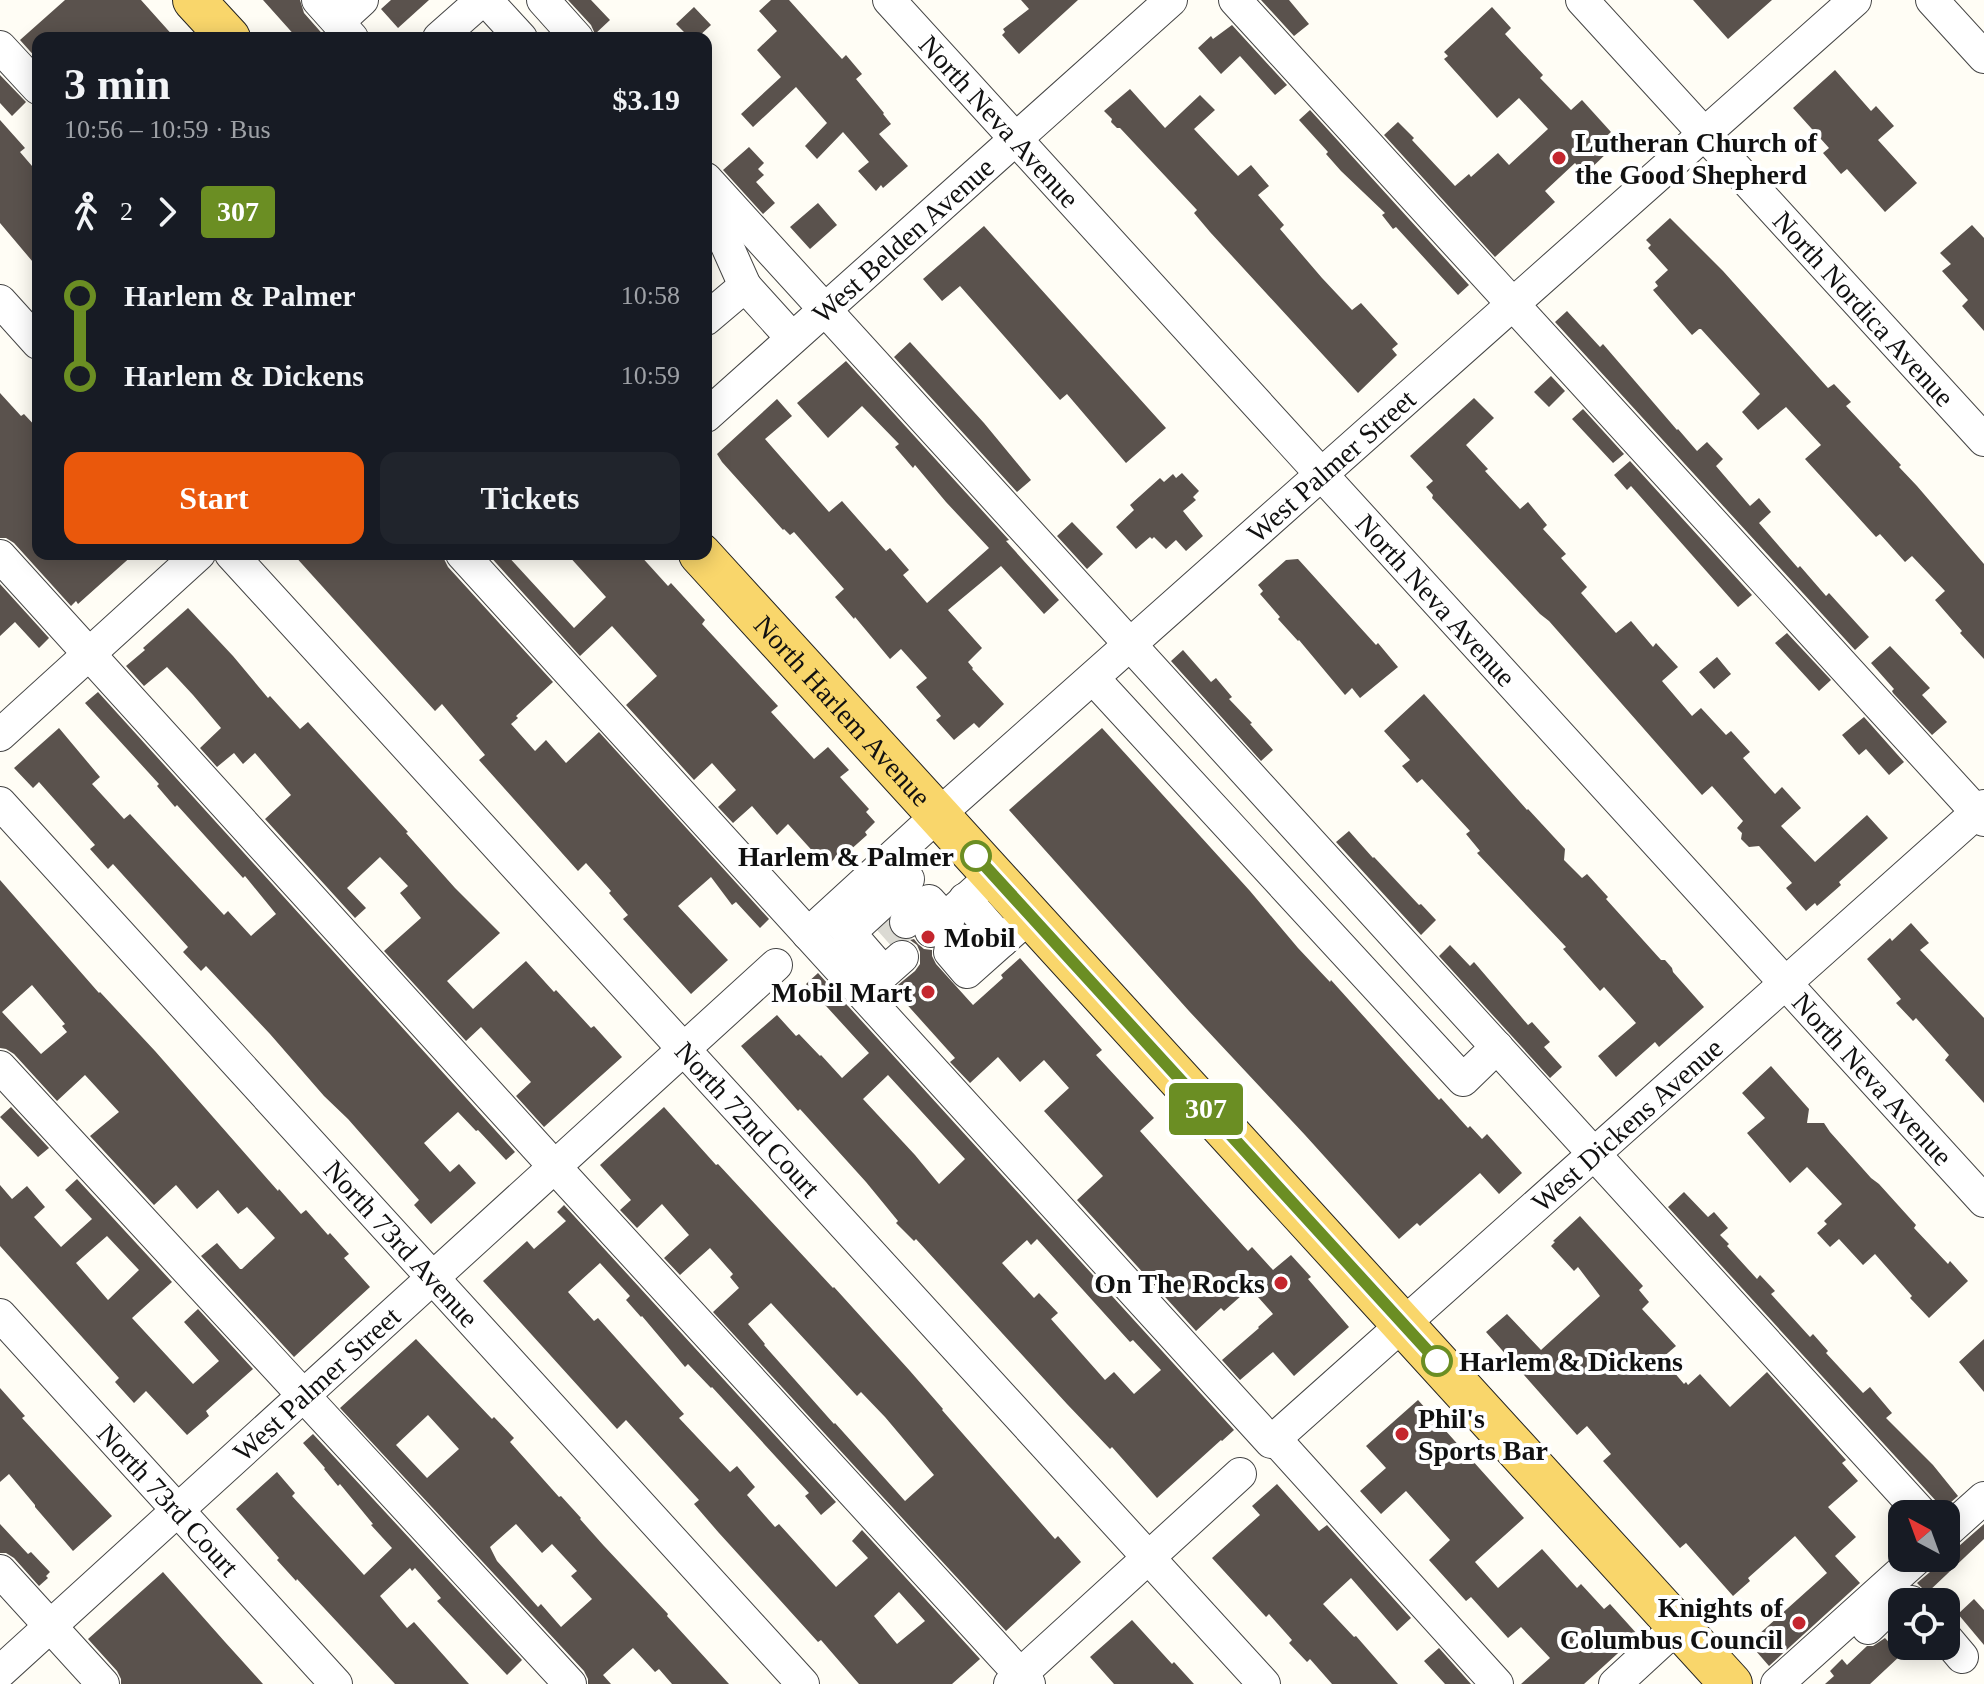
<!DOCTYPE html>
<meta charset="utf-8">
<style>
:root{--surface:#171b24;--page:#20242c;--text:#f1f3f6;--muted:#9ea1a6;--accent:#ea580c}
body{margin:0;font-family:"Times New Roman",serif;background:var(--page);color:var(--text);height:100vh;display:flex;flex-direction:column;font-size:30px;white-space:nowrap}
*{box-sizing:border-box;margin:0}
p{font-size:26px;color:var(--muted)}
.icon{flex:none;width:44px;height:44px;fill:none;stroke:currentColor;stroke-width:2;stroke-linecap:round;stroke-linejoin:round}
.map{position:relative;flex:1;overflow:hidden}
.details{position:absolute;left:32px;top:32px;width:680px;height:528px;display:flex;flex-direction:column;background:var(--surface);border-radius:16px;box-shadow:0 4px 20px #0003}
.details>*{flex:none}
.badge{padding:0 16px;border-radius:6px;font-size:28px;line-height:52px}
.needle{width:52px;rotate:319deg}
.buttons{position:absolute;left:1888px;top:1500px;display:grid;gap:16px}
.buttons a{display:grid;place-items:center;width:72px;height:72px;border-radius:16px;background:var(--surface);box-shadow:0 4px 20px #0003;font-size:40px}
.map>.badge{position:absolute;translate:-50% -50%;box-shadow:0 0 0 4px #fff}
.legs{display:flex;align-items:center;gap:12px;height:88px;padding:0 32px;font-size:26px}
.legs p{margin-inline-start:auto}
.overview{display:flex;align-items:center;justify-content:space-between;height:136px;padding:0 32px}
h1{font-size:44px;font-weight:700;line-height:60px}
.button{display:flex;gap:16px;margin-top:auto;padding:16px 32px}
.button a{flex:1;height:92px;border-radius:16px;background:var(--accent);color:#fff;font-size:32px;font-weight:700;line-height:92px;text-align:center}
.button a+a{background:var(--page);color:var(--text)}
ul{padding:0 32px;list-style:none}
li{display:flex;align-items:center;gap:28px;height:80px;font-size:30px}
li i{display:grid;place-items:center;width:12px;height:100%;margin:0 10px;background:currentColor}
li i::after{content:'';width:20px;height:20px;margin:-10px;border:6px solid;border-radius:50%;background:var(--surface)}
li p{margin-inline-start:auto}
li:first-child i{background:linear-gradient(#0000 50%,currentColor 0)}
li:last-child i{background:linear-gradient(currentColor 50%,#0000 0)}
.map>svg:first-child{display:block}
.building{fill:#5a524d;fill-rule:evenodd}
.lines{fill:none;stroke-linecap:round;stroke-linejoin:round}
.minor-tunnel{stroke:#dbdad3;stroke-width:32;stroke-dasharray:32 16;stroke-linecap:butt}
.minor-casing{stroke:#444;stroke-width:34}
.major-casing{stroke:#222;stroke-width:44}
.minor{stroke:#fff;stroke-width:32}
.major{stroke:#f9d66b;stroke-width:42}
.line-1-casing{stroke:#fff;stroke-width:18}
.line-1{stroke:#6b8e23;stroke-width:12}
.poi-dot{fill:#c4262e;stroke:#fff;stroke-width:3}
.stop-1-dot{fill:#fff;stroke:#6b8e23;stroke-width:4}
.labels{text-anchor:middle;stroke-width:8;stroke-linejoin:round;paint-order:stroke}
.street-label{font-size:28px;fill:#111;stroke:#fff}
.poi-label{font-size:28px;font-weight:bold;fill:#111;stroke:#fff;text-anchor:start}
.stop-label{font-size:28px;font-weight:bold;fill:#111;stroke:#fff;text-anchor:end}
</style>
<div class="map">
<svg width="1984" height="1684" viewBox="0 0 1984 1684">
<rect width="100%" height="100%" fill="#fffdf5"/>
<path class="building" d="M65,0H141L175,38H38V60L20,40Z
M263,0H300L304,13L326,38H297Z
M391,0H429L398,28L381,9Z
M568,0H591L610,20L595,34L591,25Z
M771,0H789L842,59L846,55L862,74L856,79L884,113L883,114L891,124L879,134L908,166L883,188L881,185L876,191L858,171L869,162L843,132L817,159L805,146L827,123L796,87L753,127L741,114L781,77L757,50L777,31L759,11Z
M1021,0H1078L1019,54L1002,35L1005,32L1003,29L1029,9Z
M1261,0H1289L1309,24L1294,36Z
M1693,0H1772L1728,39Z
M694,7L711,25L697,38H690L676,24Z
M1492,7L1511,28L1505,34L1543,75L1540,78L1571,110L1582,100L1611,132L1600,142L1609,151L1585,174L1575,163L1545,191L1555,202L1495,257L1384,135L1398,122L1414,138L1412,140L1455,186L1469,174L1471,177L1498,153L1509,165L1548,129L1519,98L1497,118L1444,59L1448,56L1444,52Z
M1232,25L1287,85L1275,95L1240,56L1221,74L1198,48L1211,36L1213,39Z
M1835,70L1871,111L1876,106L1894,126L1878,140L1917,183L1885,212L1847,169L1841,174L1823,153L1829,148L1793,108Z
M0,75L26,102L12,116L0,103Z
M1130,89L1165,128L1200,95L1215,110L1194,129L1238,176L1251,165L1269,186L1258,195L1284,225L1280,229L1322,278L1352,310L1361,303L1398,344L1392,349L1397,355L1358,393L1210,232L1194,213L1197,210L1120,128H1117L1111,122L1112,119L1104,111Z
M1310,110L1469,285L1458,295L1396,227L1393,229L1382,215L1385,213L1341,171L1326,154L1328,152L1299,120Z
M0,120L25,148L20,152L38,173V268L0,223Z
M749,147L764,163L758,169L764,175L756,182L775,203L763,214L723,170Z
M818,203L837,225L810,249L790,227Z
M1670,218L1723,271L1828,388L1834,384L1851,402L1846,406L1901,465L1899,467L1917,486L1984,564V659L1960,633L1962,631L1935,600L1945,591L1912,556L1905,562L1880,534L1876,537L1805,459L1821,445L1786,407L1758,430L1742,412L1760,394L1701,329H1699L1692,335L1653,290L1658,286L1655,282L1668,270L1648,248L1651,245L1646,240Z
M1972,225L1984,238V331L1962,306L1968,300L1942,271L1951,264L1940,253Z
M984,226L1166,428L1126,463L1067,394L1060,400L960,286L942,301L923,279Z
M1567,311L1600,347L1603,344L1677,430L1678,429L1697,451L1707,442L1723,459L1716,466L1750,506L1759,498L1771,512L1759,523L1798,568L1800,566L1826,596L1829,593L1869,637L1855,650L1555,322Z
M910,342L984,423L1031,480L1017,492L894,357Z
M846,361L1009,540L1006,541L1059,600L1044,614L1001,566L948,610L982,648L968,662L973,668L972,669L1004,704L979,728L974,723L954,740L936,720L941,716L916,687L927,678L901,649L890,659L855,617L854,619L835,597L844,589L794,532L790,535L784,529L783,530L722,462L717,454L777,399L792,416L765,439L829,512L842,501L886,551L890,548L909,570L903,575L927,603L989,548L946,502L915,465L913,468L895,447L899,444L862,406L828,438L797,403Z
M1551,376L1565,391L1549,407L1534,392Z
M0,393L21,416L24,414L38,429V554H134L78,604L76,601L71,606L14,543L6,538H0Z
M1474,398L1494,418L1466,445L1488,469L1485,471L1520,509L1528,502L1547,525L1543,529L1566,554L1561,558L1587,587L1581,593L1616,633L1631,621L1653,647L1656,643L1678,667L1662,681L1692,716L1701,708L1726,735L1731,731L1750,752L1743,758L1775,794L1782,787L1801,808L1781,826L1815,862L1867,815L1888,838L1839,882L1841,885L1817,906L1815,903L1806,911L1786,888L1792,883L1759,846L1749,847L1741,839L1742,833L1737,828L1743,821L1712,786L1702,795L1549,621L1540,614L1432,498L1433,495L1426,487L1433,481L1410,456Z
M1583,409L1624,454L1613,463L1572,419Z
M1630,461L1752,595L1738,607L1631,486L1627,490L1614,475Z
M1182,473L1199,491L1193,497L1196,500L1183,511L1203,536L1186,551L1176,540L1166,549L1154,537L1152,539L1150,537L1136,549L1116,527L1134,510L1130,505L1160,478L1164,482L1173,474L1176,478Z
M1072,522L1103,554L1087,569L1057,536Z
M293,554H444V559L448,567L553,682L516,716L518,718L511,724L535,751L546,740L566,763L599,732L769,919L760,928L736,902L732,905L711,877L678,906L728,960L691,994L623,919L628,915L609,893L611,891L586,863L578,871L479,760L485,755L442,704L435,711Z
M488,554H506L574,628L606,597L567,554H639L668,586L671,583L705,620L702,624L778,706L771,712L814,759L828,747L849,770L840,777L869,809L866,812L875,822L865,832L867,835L839,860L836,857L830,863L820,853L817,856L788,824L777,835L752,806L733,823L718,807L736,790L712,763L694,780L626,705L657,676L612,626L580,656Z
M1298,559L1376,645L1378,643L1398,667L1360,698L1352,688L1345,695L1299,640L1298,641L1278,619L1280,617L1260,594L1263,591L1258,585L1286,560Z
M0,584L49,638L39,648L15,622L0,636Z
M188,608L233,656L268,698L270,696L300,729L308,722L408,832L406,833L455,888L500,933L447,981L473,1009L526,961L554,992L556,990L591,1028L594,1026L622,1057L544,1127L516,1096L531,1082L481,1027L466,1041L384,951L421,918L400,893L408,886L380,857L347,888L366,908L355,918L265,819L291,795L255,753L243,764L234,753L217,767L200,748L221,728L193,695L167,667L144,686L126,666L145,650L143,648Z
M1787,633L1831,680L1819,691L1775,643Z
M1890,646L1930,688L1922,695L1947,722L1932,735L1893,693L1892,691L1894,689L1871,663Z
M1183,650L1211,682L1216,678L1232,697L1229,699L1252,723L1250,724L1273,750L1261,761L1171,661Z
M1717,657L1731,674L1714,689L1699,672Z
M98,692L515,1152L506,1160L478,1130L476,1131L458,1112L424,1143L450,1172L459,1164L476,1183L431,1224L414,1205L419,1200L348,1119L324,1096L270,1034L206,966L201,971L183,952L188,947L113,864L108,869L90,849L95,845L39,782L33,788L14,768L59,728L100,777L92,784L124,819L130,814L224,915L228,911L251,936L276,914L245,876L243,878L177,805L175,807L157,786L159,784L85,703Z
M1424,694L1527,810L1528,809L1565,849L1564,860L1582,878L1587,874L1608,897L1606,899L1661,960H1665L1672,968L1673,972L1704,1007L1659,1047L1655,1042L1616,1077L1598,1056L1636,1023L1604,987L1600,991L1563,949L1566,947L1477,853L1480,851L1466,834L1470,831L1422,779L1417,783L1402,766L1410,760L1384,731Z
M1864,717L1904,762L1889,775L1866,749L1859,755L1842,735Z
M1102,728L1250,891L1298,948L1330,982L1331,980L1439,1100L1441,1098L1468,1128L1470,1126L1482,1139L1487,1134L1522,1173L1499,1194L1480,1173L1420,1226L1417,1223L1399,1239L1305,1135L1189,1011L1009,810Z
M1349,831L1373,858L1374,857L1419,905L1421,904L1436,920L1421,935L1336,842Z
M0,880L99,993L100,992L155,1051L278,1191L279,1189L301,1214L306,1210L328,1235L330,1233L349,1254L344,1258L370,1287L294,1357L201,1256L217,1243L240,1269H242L275,1238L247,1207L238,1214L218,1190L197,1209L176,1185L154,1205L90,1136L119,1112L85,1075L57,1101L14,1054L6,1049L0,1048ZM32,985L65,1024L62,1026L67,1032L41,1054L2,1012Z
M1911,923L1929,943L1920,950L1984,1018V1103L1945,1060L1949,1055L1916,1018L1913,1021L1896,1003L1901,999L1867,959L1890,938L1892,941Z
M914,939L918,944L924,949L932,950V956L936,964L973,1005L1003,978L1001,975L1020,958L1102,1050L1096,1055L1154,1118L1140,1131L1248,1251L1252,1247L1273,1270L1291,1255L1311,1277L1308,1279L1349,1327L1294,1376L1273,1352L1240,1380L1222,1360L1259,1328L1258,1327L1273,1314L1250,1288L1224,1311L1221,1308L1196,1331L1077,1200L1103,1176L1044,1111L1069,1088L1044,1060L1020,1082L998,1057L970,1083L950,1062L955,1058L893,989L915,971L920,964V952L917,945L910,940Z
M1450,945L1470,966L1474,962L1528,1025L1532,1022L1550,1042L1544,1047L1562,1067L1550,1078L1439,956Z
M818,973L1234,1430L1222,1441L1221,1440L1157,1498L1112,1447L1110,1449L1067,1404L916,1239L914,1241L896,1223L898,1221L866,1182L800,1109L798,1111L741,1046L777,1015L796,1036L799,1034L820,1056L821,1055L842,1078L869,1053L806,984ZM888,1075L965,1159L939,1184L915,1155L863,1099ZM1037,1239L1130,1342L1133,1340L1161,1370L1134,1394L1114,1372L1105,1380L1051,1319L1058,1313L1039,1293L1034,1298L1002,1263L1027,1240L1031,1245Z
M1771,1066L1809,1109L1807,1123H1824L1830,1132L1871,1178L1879,1184L1916,1225L1914,1228L1948,1264L1950,1261L1968,1281L1929,1318L1910,1298L1912,1296L1875,1254L1863,1265L1839,1239L1830,1247L1817,1233L1827,1224L1824,1221L1842,1204L1807,1167L1790,1183L1747,1133L1765,1118L1742,1093Z
M11,1107L49,1148L38,1157L0,1117Z
M664,1107L716,1165L718,1164L833,1288L834,1287L910,1371L943,1409L942,1410L1055,1539L1058,1536L1081,1562L1006,1631L713,1312L739,1288L730,1277L733,1274L710,1248L680,1275L664,1258L689,1235L662,1204L637,1228L620,1210L631,1200L600,1165ZM771,1303L857,1396L861,1392L885,1417L934,1475L905,1501L835,1423L834,1424L764,1345L765,1344L748,1324Z
M77,1179L172,1282L132,1318L156,1344L193,1384L219,1361L184,1322L198,1309L253,1369L206,1411L209,1416L187,1435L146,1391L134,1403L115,1382L119,1378L0,1246V1185L12,1199L27,1186L45,1207L34,1217L61,1247L92,1219L65,1190ZM107,1236L139,1270L108,1300L76,1263Z
M1684,1192L1708,1217L1714,1212L1728,1228L1720,1235L1729,1244L1727,1246L1757,1279L1760,1275L1775,1291L1771,1294L1810,1337L1813,1334L1828,1351L1826,1353L1863,1393L1870,1387L1892,1413L1886,1418L1933,1465L1958,1496L1941,1511L1936,1501L1668,1207Z
M564,1205L836,1502L821,1515L805,1496L809,1493L712,1387L711,1388L688,1364L685,1367L642,1316L641,1317L626,1300L630,1296L600,1263L568,1292L594,1321L598,1318L684,1414L679,1418L730,1472L737,1466L755,1487L747,1495L775,1527L779,1524L836,1587L868,1558L852,1541L862,1530L980,1659L952,1684H859L821,1640L818,1642L719,1533L694,1504L699,1500L626,1420L617,1429L483,1281L527,1241L534,1249L566,1221L557,1212ZM899,1592L925,1621L897,1644L874,1616Z
M1580,1216L1643,1286L1639,1290L1649,1302L1642,1309L1676,1346L1662,1358L1684,1384L1686,1382L1688,1385L1700,1374L1730,1407L1767,1372L1846,1460L1842,1463L1858,1481L1828,1507L1856,1537L1835,1556L1860,1583L1769,1666L1749,1643L1827,1573L1795,1536L1748,1578L1750,1581L1733,1596L1686,1543L1680,1548L1603,1461L1611,1454L1587,1426L1577,1435L1486,1332L1507,1314L1541,1350L1600,1296L1578,1267L1574,1271L1551,1246L1555,1242L1553,1241Z
M416,1339L492,1419L494,1417L514,1438L510,1442L559,1497L561,1496L581,1518L580,1519L604,1546L668,1614L667,1616L729,1684H672L659,1669L655,1672L633,1648L603,1675L611,1684H588V1679L584,1671L340,1408ZM428,1415L459,1449L427,1478L396,1445ZM516,1524L542,1553L552,1544L577,1571L571,1576L592,1599L561,1627L541,1604L538,1607L497,1561L490,1547Z
M1984,1339V1392L1959,1362Z
M0,1388L25,1416L22,1418L112,1516L73,1551L35,1507V1505L9,1474L0,1482Z
M1418,1400L1524,1518L1475,1562L1498,1588L1542,1549L1577,1588L1581,1584L1604,1609L1610,1604L1638,1635L1584,1684H1521L1550,1658L1521,1627L1508,1638L1471,1597L1466,1601L1429,1560L1450,1540L1406,1491L1381,1514L1360,1491L1386,1468L1366,1446Z
M313,1434L522,1660L507,1675L437,1601L441,1598L415,1568L412,1571L410,1568L380,1596L407,1628L414,1622L469,1684H395L297,1579L296,1581L277,1560L279,1558L236,1509L277,1472L295,1493L292,1496L364,1575L392,1548L371,1525L373,1524L340,1484L338,1486L324,1469L325,1468L303,1443Z
M1277,1484L1319,1531L1327,1525L1411,1618L1397,1631L1351,1578L1323,1604L1354,1637L1356,1636L1398,1684H1332L1310,1659L1307,1662L1289,1643L1292,1640L1269,1614L1266,1617L1212,1558L1260,1515L1252,1506Z
M0,1524L28,1554L31,1552L50,1572L46,1576L48,1578L39,1586L14,1558L6,1553H0Z
M1984,1524V1539L1927,1593L1917,1583L1930,1572L1935,1565V1558H1946V1550L1959,1546Z
M163,1572L225,1642L263,1684H121V1679L117,1671L88,1639Z
M1974,1599L1984,1610V1645L1958,1614Z
M1132,1620L1172,1664L1174,1662L1194,1684H1114L1090,1657Z
M1885,1638L1901,1655L1870,1684H1825L1834,1676L1830,1671L1842,1659L1847,1665L1867,1646H1873Z
M1439,1648L1471,1684H1445L1424,1661Z"/>
<g class="lines">
<path class="minor-tunnel" d="M948,922L964,941
M886,940L906,922"/>
<defs>
<g id="minor">
<path d="M318,0L352,38"/>
<path d="M486,0L521,38"/>
<path d="M543,0L577,38"/>
<path id="s1" d="M889,0L1984,1201"/>
<path d="M1235,0L1984,820"/>
<path id="s2" d="M1582,0L1984,440"/>
<path d="M1932,0L1984,57"/>
<path d="M338,22L362,0"/>
<path d="M439,38L482,0"/>
<path d="M0,47L38,88"/>
<path d="M706,179L1922,1514"/>
<path d="M706,216L720,230L745,286"/>
<path d="M0,301L38,343"/>
<path d="M706,319L745,286L792,338"/>
<path id="s3" d="M706,416L1171,0"/>
<path id="s4" d="M231,554L1264,1684"/>
<path id="s5" d="M462,554L1271,1442L1984,806"/>
<path d="M0,556L554,1166L1029,1684"/>
<path d="M1093,678L1463,1080L1497,1047"/>
<path d="M0,735L199,554"/>
<path id="s6" d="M0,803L803,1684"/>
<path d="M965,899L1002,941"/>
<path d="M832,913L884,973L902,957"/>
<path d="M906,922L929,901L948,922"/>
<path d="M931,931L993,875"/>
<path d="M849,933L908,879"/>
<path id="s7" d="M808,934L938,815L1855,0"/>
<path d="M950,952L967,972L1030,916"/>
<path d="M0,1067L570,1684"/>
<path id="s8" d="M0,1315L336,1684"/>
<path d="M1275,1439L1497,1684"/>
<path d="M1946,1532L1984,1498"/>
<path d="M0,1571L103,1684"/>
<path d="M1868,1628C1880,1617 1893,1600 1911,1602"/>
<path d="M1946,1638L1962,1657"/>
<path id="s9" d="M0,1672L776,965"/>
<path d="M1010,1684L1240,1474"/>
<path d="M1615,1684L1678,1626"/>
<path d="M1777,1684L1917,1558"/>
</g>
<g id="major">
<path d="M194,0L229,38"/>
<path id="s10" d="M700,554L1731,1684"/>
</g>
</defs>
<use href="#minor" class="minor-casing"/>
<use href="#major" class="major-casing"/>
<use href="#minor" class="minor"/>
<use href="#major" class="major"/>
</g>
<g class="lines">
<defs>
<path id="line-1" d="M976,856L1437,1361"/>
</defs>
<use href="#line-1" class="line-1-casing"/>
<use href="#line-1" class="line-1"/>
</g>
<g class="poi-dot">
<circle cx="1559" cy="158" r="8"/>
<circle cx="928" cy="937" r="8"/>
<circle cx="928" cy="992" r="8"/>
<circle cx="1281" cy="1283" r="8"/>
<circle cx="1402" cy="1434" r="8"/>
<circle cx="1799" cy="1623" r="8"/>
</g>
<g class="stop-1-dot">
<circle cx="976" cy="856" r="14"/>
<circle cx="1437" cy="1361" r="14"/>
</g>
<g class="labels">
<g class="street-label">
<text dy="10" stroke="none"><textPath href="#s1" startOffset="164">North Neva Avenue</textPath></text>
<text dy="10" stroke="none"><textPath href="#s3" startOffset="264">West Belden Avenue</textPath></text>
<text dy="10" stroke="none"><textPath href="#s2" startOffset="418">North Nordica Avenue</textPath></text>
<text dy="10" stroke="none"><textPath href="#s7" startOffset="702">West Palmer Street</textPath></text>
<text dy="10" stroke="none"><textPath href="#s1" startOffset="812">North Neva Avenue</textPath></text>
<text dy="10" stroke="none"><textPath href="#s10" startOffset="212">North Harlem Avenue</textPath></text>
<text dy="10" stroke="none"><textPath href="#s1" startOffset="1460">North Neva Avenue</textPath></text>
<text dy="10" stroke="none"><textPath href="#s4" startOffset="766">North 72nd Court</textPath></text>
<text dy="10" stroke="none"><textPath href="#s5" startOffset="1678">West Dickens Avenue</textPath></text>
<text dy="10" stroke="none"><textPath href="#s6" startOffset="596">North 73rd Avenue</textPath></text>
<text dy="10" stroke="none"><textPath href="#s9" startOffset="428">West Palmer Street</textPath></text>
<text dy="10" stroke="none"><textPath href="#s8" startOffset="250">North 73rd Court</textPath></text>
</g>
<g class="poi-label">
<text x="1575" y="152">Lutheran Church of<tspan x="1575" dy="32">the Good Shepherd</tspan></text>
<text x="944" y="947">Mobil</text>
<text x="912" y="1002" text-anchor="end">Mobil Mart</text>
<text x="1265" y="1293" text-anchor="end">On The Rocks</text>
<text x="1418" y="1428">Phil's<tspan x="1418" dy="32">Sports Bar</tspan></text>
<text x="1783" y="1617" text-anchor="end">Knights of<tspan x="1783" dy="32">Columbus Council</tspan></text>
</g>
<g class="stop-label">
<text x="954" y="866">Harlem &amp; Palmer</text>
<text x="1459" y="1371" text-anchor="start">Harlem &amp; Dickens</text>
</g>
</g>
</svg>
<div class="buttons">
<a><svg class="needle" viewBox="-14 -14 28 28"><path d="M0-13l5 13h-10z" fill="#e53935"/><path d="M0 13l5-13h-10z" fill="#9ea1a6"/></svg></a>
<a><svg class="icon" aria-label="locate" viewBox="0 0 24 24"><circle cx="12" cy="12" r="6"/><path d="M12 2v4M12 18v4M2 12h4M18 12h4"/></svg></a>
</div>
<b class="badge" style="left:1206px;top:1109px;background:#6b8e23;color:#fff">307</b>
<section class="details">
<div class="overview"><div><h1>3 min</h1><p>10:56 – 10:59 · Bus</p></div><b>$3.19</b></div>
<div class="legs"><svg class="icon" aria-label="walk" viewBox="0 0 24 24"><circle cx="13" cy="4" r="2"/><path d="M13 8l-2 6 4 7M11 14l-3 7M7 12l3-4h3l4 4"/></svg>2<svg class="icon" aria-label="forward" viewBox="0 0 24 24"><path d="M9 5l7 7-7 7"/></svg><b class="badge" style="background:#6b8e23;color:#fff">307</b></div>
<ul>
<li><i style="color:#6b8e23"></i><b>Harlem &amp; Palmer</b><p>10:58</p></li>
<li><i style="color:#6b8e23"></i><b>Harlem &amp; Dickens</b><p>10:59</p></li>
</ul>
<div class="button"><a>Start</a><a>Tickets</a></div>
</section>
</div>
